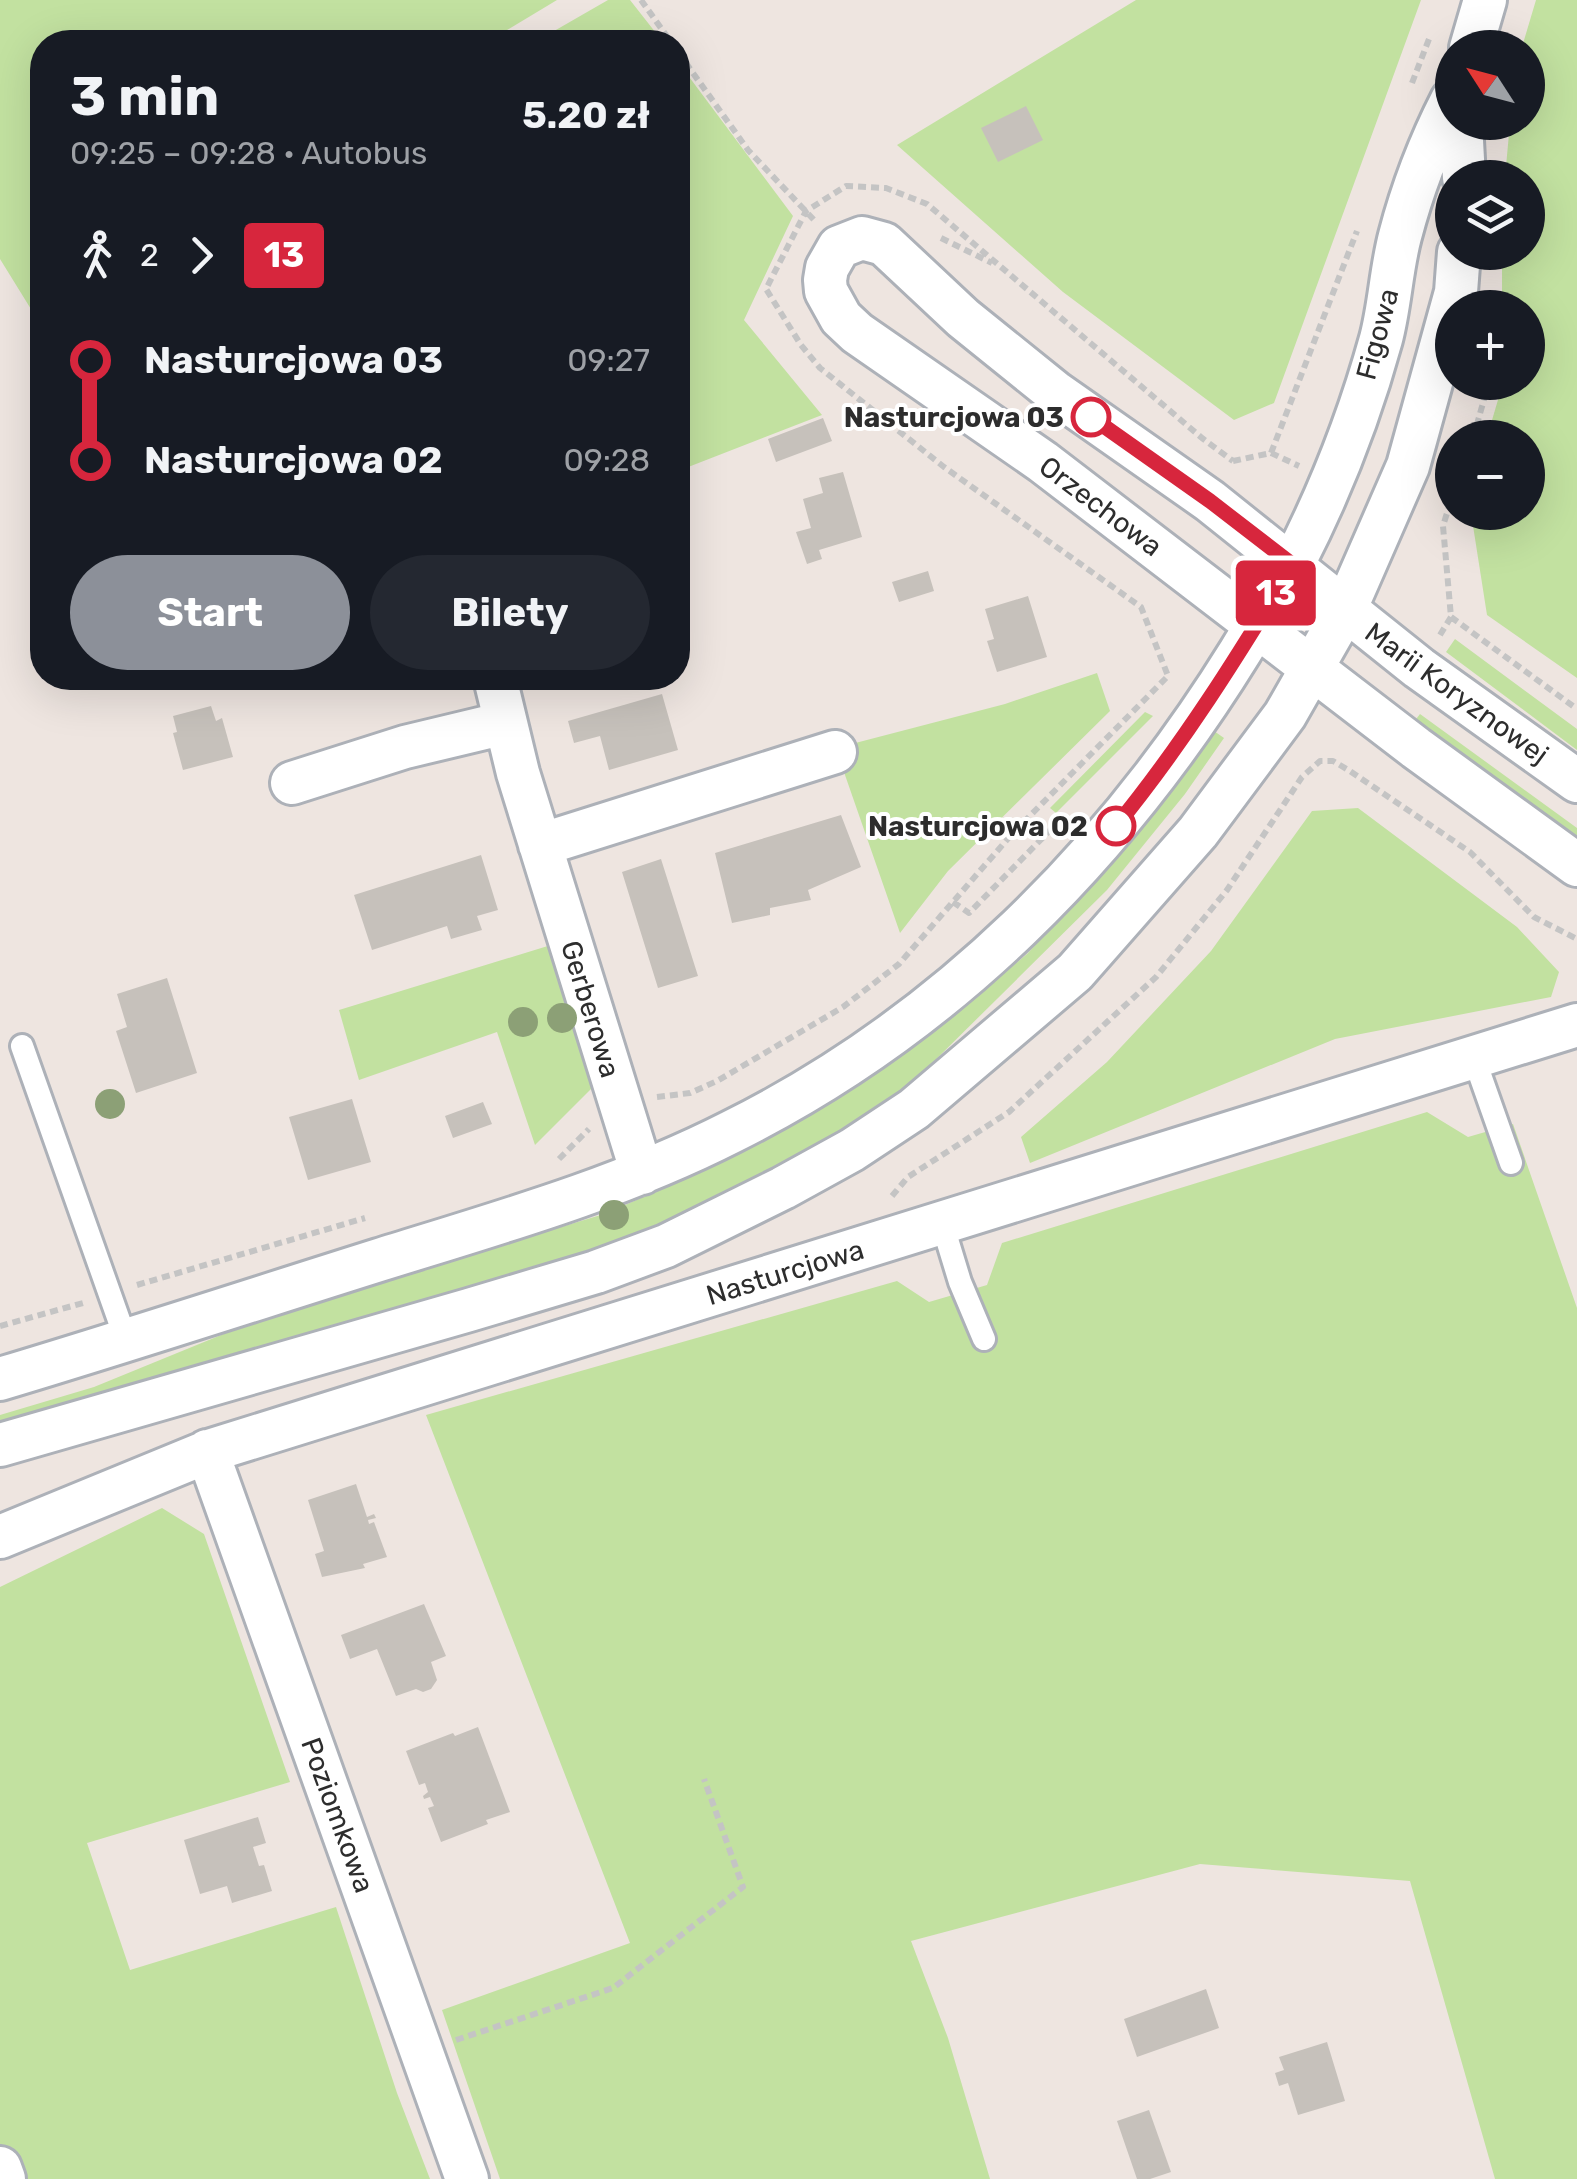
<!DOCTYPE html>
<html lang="pl">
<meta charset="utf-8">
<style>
:root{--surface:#171b24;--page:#242831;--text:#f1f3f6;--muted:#9ea1a6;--accent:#8c9099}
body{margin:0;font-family:Rubik,sans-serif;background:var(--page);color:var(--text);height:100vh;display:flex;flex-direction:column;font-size:38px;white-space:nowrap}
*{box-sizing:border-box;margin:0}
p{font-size:32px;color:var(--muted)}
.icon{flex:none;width:55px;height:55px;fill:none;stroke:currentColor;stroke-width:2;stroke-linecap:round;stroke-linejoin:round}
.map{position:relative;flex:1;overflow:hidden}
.side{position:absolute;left:30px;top:30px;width:660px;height:660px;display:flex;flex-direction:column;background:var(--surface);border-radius:40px;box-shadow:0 10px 40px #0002}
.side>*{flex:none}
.badge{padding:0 20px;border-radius:8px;font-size:35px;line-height:65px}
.needle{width:65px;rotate:306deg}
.controls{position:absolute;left:1435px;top:30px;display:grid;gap:20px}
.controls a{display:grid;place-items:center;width:110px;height:110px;border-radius:50%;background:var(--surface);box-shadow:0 10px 40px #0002;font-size:50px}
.map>.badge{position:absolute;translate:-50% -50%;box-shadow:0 0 0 5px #fff}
.legs{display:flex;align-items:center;gap:15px;height:110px;padding:0 40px;font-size:32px}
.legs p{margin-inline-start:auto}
.summary{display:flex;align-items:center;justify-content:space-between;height:170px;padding:0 40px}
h1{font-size:55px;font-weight:700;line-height:75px}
.button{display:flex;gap:20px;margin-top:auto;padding:20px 40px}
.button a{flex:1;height:115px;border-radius:60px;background:var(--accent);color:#fff;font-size:40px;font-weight:700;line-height:115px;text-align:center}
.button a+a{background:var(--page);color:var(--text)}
ul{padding:0 40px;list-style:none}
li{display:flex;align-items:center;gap:35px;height:100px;font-size:38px}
li i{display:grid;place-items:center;width:15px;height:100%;margin:0 12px;background:currentColor}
li i::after{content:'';width:25px;height:25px;margin:-12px;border:8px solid;border-radius:50%;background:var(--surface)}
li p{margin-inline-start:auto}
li:first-child i{background:linear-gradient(#0000 50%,currentColor 0)}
li:last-child i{background:linear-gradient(currentColor 50%,#0000 0)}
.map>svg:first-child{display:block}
.green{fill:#c2e1a0}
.building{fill:#c6c1bb}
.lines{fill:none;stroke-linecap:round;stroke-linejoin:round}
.lane-casing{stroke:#adb1b8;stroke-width:28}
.street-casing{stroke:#adb1b8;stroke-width:48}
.path{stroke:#c4c4c4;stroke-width:6;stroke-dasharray:8 5;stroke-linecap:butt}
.lane{stroke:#fff;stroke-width:22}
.street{stroke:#fff;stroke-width:42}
.tree{fill:#8ca076}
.line-1-casing{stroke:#fff;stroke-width:22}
.line-1{stroke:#d7263d;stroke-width:15}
.stop-1-dot{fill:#fff;stroke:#d7263d;stroke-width:5}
.labels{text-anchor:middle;stroke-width:8;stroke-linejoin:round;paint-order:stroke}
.street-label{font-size:28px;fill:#2d2d2d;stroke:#fff}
.stop-label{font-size:28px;font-weight:bold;fill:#2d2d2d;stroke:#fff;text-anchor:end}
</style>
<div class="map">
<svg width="1577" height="2179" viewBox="0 0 1577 2179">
<rect width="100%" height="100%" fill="#eee5e0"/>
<path class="green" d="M0,0H557L487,42H42V309L34,314L0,259Z
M608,0H630L663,42H535Z
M1136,0H1421L1274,403L1234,420L1063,292L897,145Z
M1536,0H1577V678L1487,615L1471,513L1528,512V438L1487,437L1503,383L1528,382V308L1502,307V253L1528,252V178L1505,177L1510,123L1528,122V48L1522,47Z
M678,62L793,216L744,320L822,415L678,471Z
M1455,639L1577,729V750L1446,652Z
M1097,673L1110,711L948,871L900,933L845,775L840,747L1005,704Z
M1145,712L1153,716L1056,813L1050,808Z
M1420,714L1577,828V844L1413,723Z
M1214,731L1224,738L1185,794L1107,890L900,1095L887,1106L732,1194L632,1240L0,1428V1415L94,1387L270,1315L604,1214L706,1170L789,1127L853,1089L930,1035L1027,954L1127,846L1167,798Z
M1358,808L1517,927L1559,972L1551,997L1335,1039L1030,1163L1021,1137L1107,1062L1211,951L1312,811Z
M551,945L596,1084L535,1145L497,1032L359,1080L339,1010Z
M1427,1112L1468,1137L1513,1124L1577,1308V2179H1495L1410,1881L1200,1864L911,1941L948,2038L990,2179H500L442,2010L630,1943L426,1415L897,1281L929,1302L987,1285L1002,1243Z
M162,1508L204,1534L290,1782L87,1843L130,1970L336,1907L397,2093L430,2179H0V1587Z"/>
<path class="building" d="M1026,106L1043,140L998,162L981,128Z
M823,418L832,441L776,462L768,439Z
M843,472L862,537L819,550L822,559L807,564L796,532L811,528L803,499L823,493L819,478Z
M928,571L934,591L899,602L892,582Z
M1028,596L1047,657L997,672L987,641L994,639L985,609Z
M263,678H302L267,690Z
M662,694L678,750L609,770L600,736L574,743L568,721Z
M211,706L216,721L222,718L233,757L183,770L173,733L177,732L173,716Z
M841,815L861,867L808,890L811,900L770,908V915L732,923L715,853Z
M481,855L498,910L477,916L482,930L451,939L447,926L372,950L354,895Z
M661,859L698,976L658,988L622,872Z
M167,978L197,1073L136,1093L116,1031L127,1027L117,994Z
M352,1099L371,1162L308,1180L289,1117Z
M483,1102L492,1124L453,1138L445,1116Z
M356,1484L367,1517L374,1514L376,1518L368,1520L369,1524L374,1522L387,1557L363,1564L365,1568L322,1577L315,1554L324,1551L308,1500Z
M424,1604L446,1656L431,1662L437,1680L431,1689L423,1692L416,1689L396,1696L377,1649L350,1659L341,1635Z
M478,1727L510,1812L486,1820L488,1824L441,1842L428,1808L434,1806L430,1797L424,1799L423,1796L428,1792L425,1783L419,1785L406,1751L453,1733L455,1736Z
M258,1817L266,1843L253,1847L259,1866L264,1865L272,1891L232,1903L227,1886L200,1894L184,1840Z
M1206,1989L1219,2028L1137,2057L1124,2019Z
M1327,2042L1345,2101L1298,2115L1288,2083L1279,2086L1275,2073L1284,2070L1279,2057Z
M1149,2110L1171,2172L1150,2179H1137L1117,2121Z"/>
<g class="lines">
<defs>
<path id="lane" d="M22,1046L126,1340
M1474,1058L1511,1163
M942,1223L960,1282L984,1339"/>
<path id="street" d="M1471,48L1485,0
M1461,122L1464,178
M495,678L518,773L642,1173
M1577,781L1419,668L1210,501L1056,393L963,318L884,244L862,238L839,247L827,268L825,280L826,291L841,318L857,333L1043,462L1416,748L1577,865
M292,783L405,747L505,723
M540,845L835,752
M0,1379C127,1341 252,1300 379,1260C498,1223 619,1189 731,1132C946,1025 1115,854 1240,652C1258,622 1278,593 1294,562C1330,492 1360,415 1381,339C1390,305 1391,270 1400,236C1412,190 1430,143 1452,100
M0,1445L469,1310L596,1272L666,1246L783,1188L852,1150L914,1109L1075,972L1198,832L1285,715L1345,610L1408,466L1456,292L1459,252
M207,1451L467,2179
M0,1537L212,1450L1577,1025
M0,2168L4,2179"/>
</defs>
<use href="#lane" class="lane-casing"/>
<use href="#street" class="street-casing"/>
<path class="path" d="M641,0L671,42
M678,52L748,150L815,221
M1412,83L1429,39
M941,238L992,263
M1473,438L1489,382
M1271,453L1299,466
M1233,461L1271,453L1357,231
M1451,617L1577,709
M1440,635L1451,617L1443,526L1452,497
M953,902L969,913L1063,817
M657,1097L690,1093L717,1081L843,1007L899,964L1012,834L1168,676L1141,607L944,467L820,368L801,345L766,289L806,211L846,186L886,188L927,204L1202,438L1233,461
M559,1159L589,1129
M892,1196L908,1177L1009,1112L1156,977L1227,890L1302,777L1320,761H1333L1350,771L1470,852L1534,917L1577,939
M137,1285L365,1218
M0,1326L83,1303
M456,2040L613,1988L743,1887L704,1779"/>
<use href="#lane" class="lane"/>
<use href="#street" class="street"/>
</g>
<g class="tree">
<circle cx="562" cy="1018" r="15"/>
<circle cx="523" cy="1022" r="15"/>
<circle cx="110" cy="1104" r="15"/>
<circle cx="614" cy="1215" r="15"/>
</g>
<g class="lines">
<defs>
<path id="line-1" d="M1091,417L1210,501L1293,565C1238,656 1183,744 1116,826"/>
</defs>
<use href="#line-1" class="line-1-casing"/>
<use href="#line-1" class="line-1"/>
</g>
<g class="stop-1-dot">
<circle cx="1091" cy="417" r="18"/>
<circle cx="1116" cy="826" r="18"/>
</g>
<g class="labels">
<g class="street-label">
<text transform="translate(1377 334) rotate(-75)" y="10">Figowa</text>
<text transform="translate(1101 506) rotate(37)" y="10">Orzechowa</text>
<text transform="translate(1457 693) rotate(36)" y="10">Marii Koryznowej</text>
<text transform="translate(591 1009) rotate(73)" y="10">Gerberowa</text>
<text transform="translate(785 1272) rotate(-17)" y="10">Nasturcjowa</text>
<text transform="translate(338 1815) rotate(70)" y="10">Poziomkowa</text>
</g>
<g class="stop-label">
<text x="1064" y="427">Nasturcjowa 03</text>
<text x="1088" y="836">Nasturcjowa 02</text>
</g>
</g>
</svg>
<div class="controls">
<a><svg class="needle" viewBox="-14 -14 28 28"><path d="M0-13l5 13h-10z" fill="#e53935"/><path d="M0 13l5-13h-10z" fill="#9ea1a6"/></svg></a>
<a><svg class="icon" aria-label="layers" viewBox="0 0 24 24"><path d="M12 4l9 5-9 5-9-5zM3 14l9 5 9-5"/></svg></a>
<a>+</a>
<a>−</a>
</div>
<b class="badge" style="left:1276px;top:593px;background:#d7263d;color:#fff">13</b>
<section class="side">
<div class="summary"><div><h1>3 min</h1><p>09:25 – 09:28 · Autobus</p></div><b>5.20 zł</b></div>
<div class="legs"><svg class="icon" aria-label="walk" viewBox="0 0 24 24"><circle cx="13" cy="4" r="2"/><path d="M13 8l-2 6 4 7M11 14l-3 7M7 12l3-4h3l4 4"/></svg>2<svg class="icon" aria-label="forward" viewBox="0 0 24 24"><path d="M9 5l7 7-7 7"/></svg><b class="badge" style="background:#d7263d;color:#fff">13</b></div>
<ul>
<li><i style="color:#d7263d"></i><b>Nasturcjowa 03</b><p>09:27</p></li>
<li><i style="color:#d7263d"></i><b>Nasturcjowa 02</b><p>09:28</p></li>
</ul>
<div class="button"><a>Start</a><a>Bilety</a></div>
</section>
</div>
